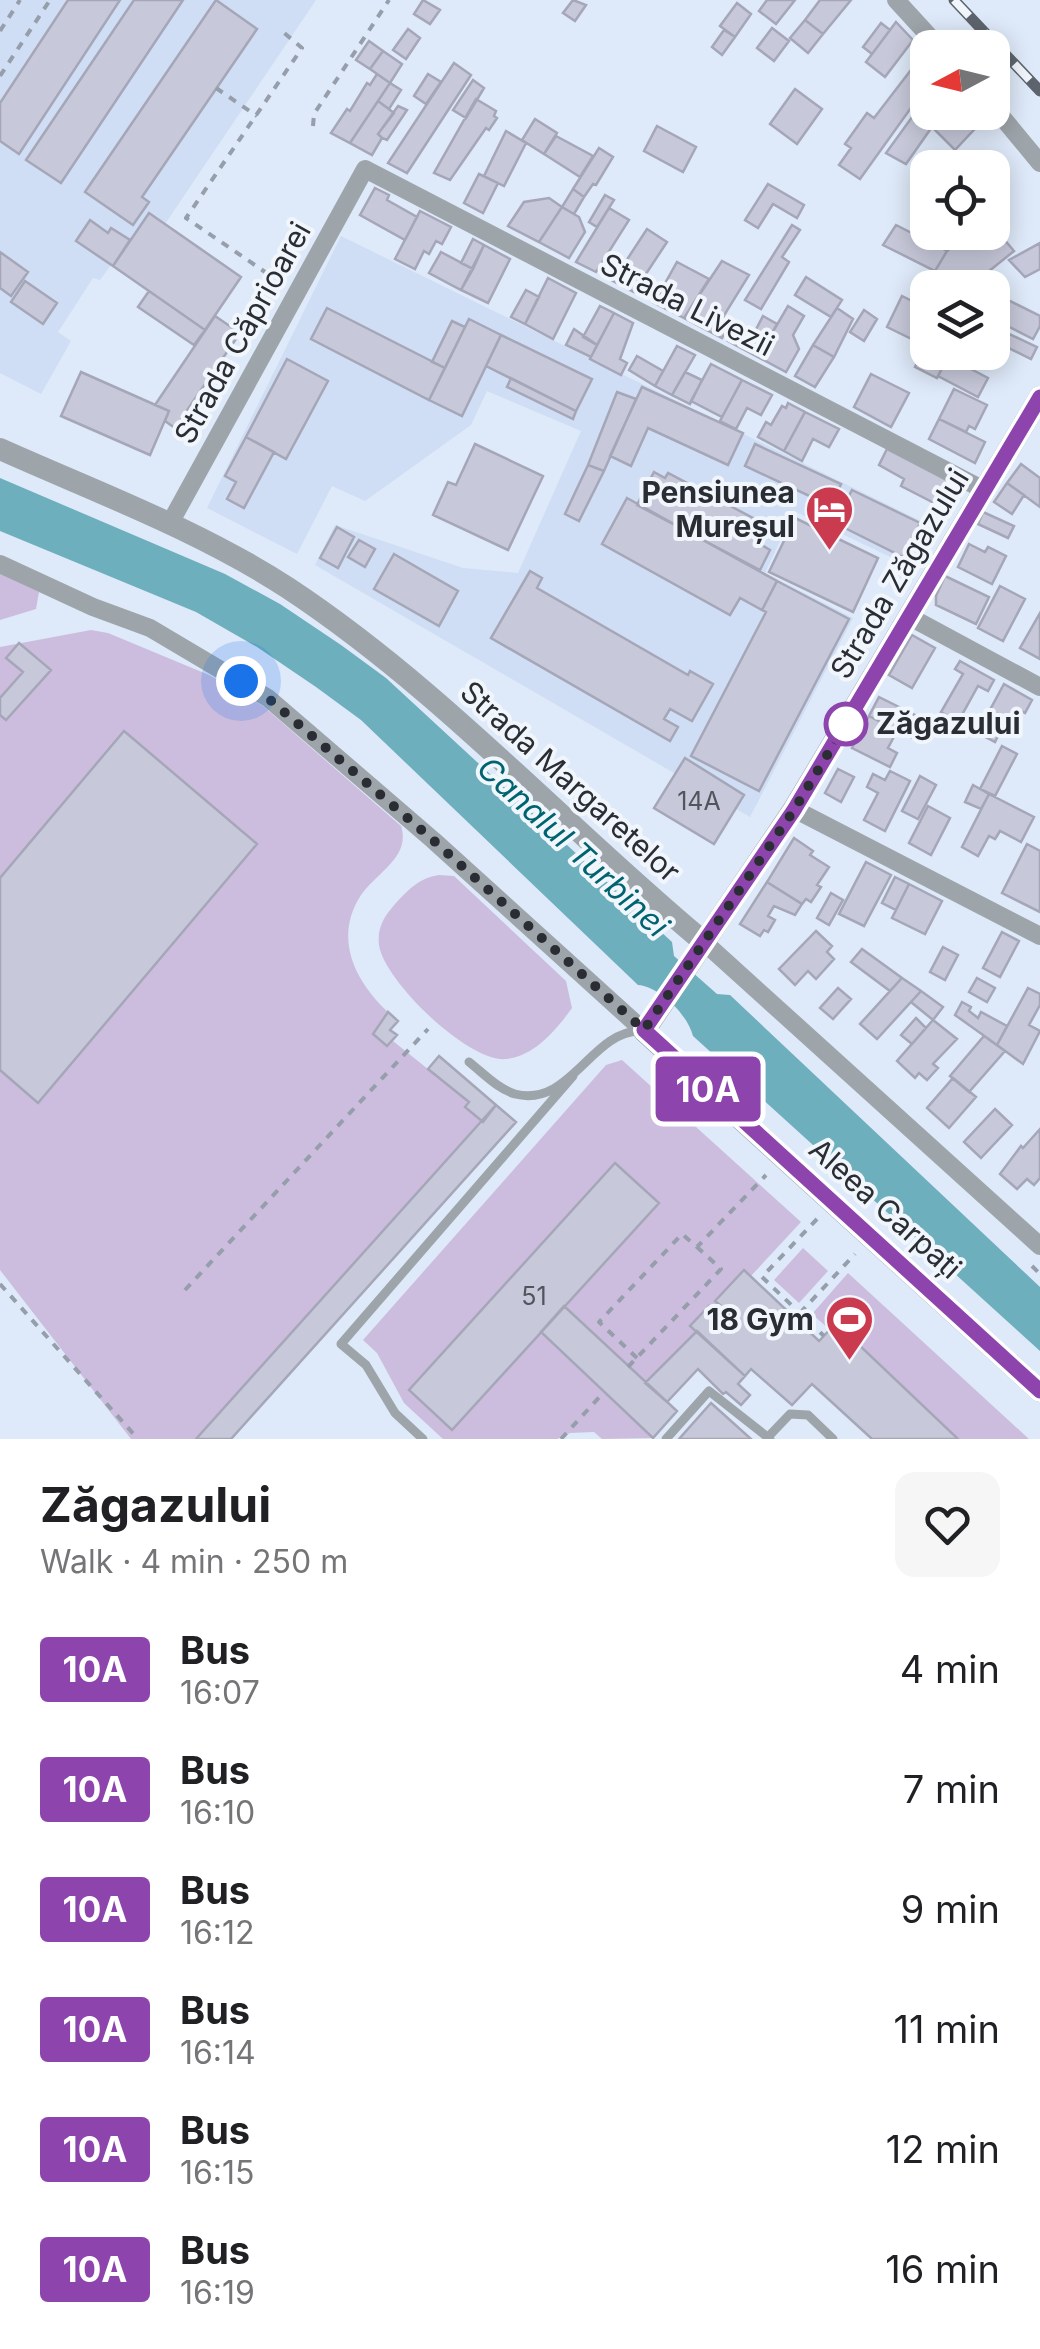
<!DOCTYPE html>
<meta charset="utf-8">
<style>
:root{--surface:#fff;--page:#f6f6f6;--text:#202124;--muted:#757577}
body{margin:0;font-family:Inter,sans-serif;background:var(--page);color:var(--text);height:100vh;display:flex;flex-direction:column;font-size:38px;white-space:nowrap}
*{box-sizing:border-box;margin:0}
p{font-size:32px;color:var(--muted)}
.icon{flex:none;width:55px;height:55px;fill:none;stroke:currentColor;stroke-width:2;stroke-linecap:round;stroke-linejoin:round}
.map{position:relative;height:1439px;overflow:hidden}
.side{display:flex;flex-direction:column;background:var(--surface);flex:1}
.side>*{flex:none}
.badge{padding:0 20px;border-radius:8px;font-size:35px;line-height:65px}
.needle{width:65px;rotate:263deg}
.buttons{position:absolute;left:910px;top:30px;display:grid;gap:20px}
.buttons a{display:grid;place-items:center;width:100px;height:100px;border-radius:20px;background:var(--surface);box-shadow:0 5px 25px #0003;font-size:50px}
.you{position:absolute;width:50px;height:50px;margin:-25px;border:8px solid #fff;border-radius:50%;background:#1a73e8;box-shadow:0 0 0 15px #1a73e833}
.map>.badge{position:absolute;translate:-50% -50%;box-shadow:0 0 0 5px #fff}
.round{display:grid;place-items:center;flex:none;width:105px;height:105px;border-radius:20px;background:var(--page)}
.summary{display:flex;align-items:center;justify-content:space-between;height:170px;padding:0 40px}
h1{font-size:48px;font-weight:700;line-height:75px}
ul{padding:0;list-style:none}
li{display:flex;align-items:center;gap:30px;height:120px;padding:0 40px}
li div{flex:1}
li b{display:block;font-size:38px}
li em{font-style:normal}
li .badge{min-width:110px;font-weight:700;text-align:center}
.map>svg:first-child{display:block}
.built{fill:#cfdef4}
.green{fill:#ccbddf}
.water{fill:#6dafbc}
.building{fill:#c7c9da;stroke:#a5a7b8;stroke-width:2.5}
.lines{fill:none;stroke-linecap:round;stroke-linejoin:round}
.path{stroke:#959eaa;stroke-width:4;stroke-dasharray:8 8;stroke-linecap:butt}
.service{stroke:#9ea5aa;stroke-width:9}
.minor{stroke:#9ea5aa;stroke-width:18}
.tertiary{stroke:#9ea5aa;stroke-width:22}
.rail-casing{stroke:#5e646d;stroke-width:11}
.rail{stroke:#f1f6fc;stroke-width:8;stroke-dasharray:22;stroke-linecap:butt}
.line-casing{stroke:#fff;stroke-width:22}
.line{stroke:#8e44ad;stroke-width:15}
.walk{stroke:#2a2e34;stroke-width:10;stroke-dasharray:0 18}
.stop-dot{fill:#fff;stroke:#8e44ad;stroke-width:5}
.labels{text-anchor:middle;stroke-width:8;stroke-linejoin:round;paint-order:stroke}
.number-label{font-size:25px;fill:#51555e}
.street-label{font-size:30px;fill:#2a2e34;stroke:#f1f6fc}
.poi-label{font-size:30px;font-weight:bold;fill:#2a2e34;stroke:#f1f6fc;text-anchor:end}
.stop-label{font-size:30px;font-weight:bold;fill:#2a2e34;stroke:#f1f6fc;text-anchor:start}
.water-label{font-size:32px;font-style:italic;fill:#006370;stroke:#f1f6fc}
</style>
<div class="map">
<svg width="1040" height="1439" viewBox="0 0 1040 1439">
<rect width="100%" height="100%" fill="#dee9f9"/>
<path class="built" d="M0,0H316L165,224L149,213L100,280L93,278L58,332L71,341L41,394L0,373Z
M341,236L925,523L905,564L794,511L765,573L853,618L750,817L315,565L335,525L463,568L518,573L581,431L487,391L471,425L365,501L332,486L297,554L207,508Z"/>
<path class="green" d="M0,573L39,592L36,609L0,620Z
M91,630L108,633L209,675L263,706L401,826C411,857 377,872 361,895C333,938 355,981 388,1012L374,1035L387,1046L393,1041L469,1102L465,1107L483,1122L197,1439H131L0,1270V647Z
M439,875L454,876L566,981L572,1008C556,1030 535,1056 506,1059C469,1063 384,981 379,945C377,927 384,917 395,904C408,890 419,878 439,875Z
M622,1060L801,1222L751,1276L744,1271L716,1300L720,1305L715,1311L708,1307L691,1325L697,1331L645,1383L564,1306L658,1203L615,1163L409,1390L453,1429L541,1332L653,1438L602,1439L594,1432L570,1433L557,1439H443L404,1403L377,1353L363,1340L606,1065Z
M803,1248L828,1271L799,1303L774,1280Z
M848,1273L1029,1439H958L837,1323L830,1330L812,1314Z"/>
<path class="water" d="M0,478L225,574L280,604L341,645L386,678L672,942L674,956L717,994L730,995L1040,1287V1351L693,1036C688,1015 659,986 638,985L361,720L316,687L257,647L196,612L0,531Z"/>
<path class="building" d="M68,0H120L19,154L0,141V103Z
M134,0H183L61,183L26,160Z
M216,0L257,29L142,197L149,202L133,225L85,192Z
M423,0L440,10L430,24L414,14Z
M573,0L586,5L575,21L563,13Z
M767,0H795L776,24L759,11Z
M820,0H851L823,34L805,20Z
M737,3L751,14L735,37L720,26Z
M805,20L823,34L808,53L790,38Z
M896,22L913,40L885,77L866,62Z
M881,23L890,30L872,54L863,47Z
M772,28L789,41L774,61L757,48Z
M408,29L420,38L406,59L393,50Z
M724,30L735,37L722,55L712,47Z
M369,41L383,51L370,69L356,60Z
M383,51L402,64L390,83L370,69Z
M924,53L928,56V95L917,110L913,105L860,179L839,165L851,148L845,144L867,113L874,118Z
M454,63L471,75L407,173L388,163Z
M377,74L390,83L350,143L331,133L347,109L350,111L367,83L370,85Z
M428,74L441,82L426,104L414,96Z
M473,80L484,88L466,118L453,110Z
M390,83L401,90L389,109L378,101Z
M795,89L822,109L797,144L770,124Z
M928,95V112H980L985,118L955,150L932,127L906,164L886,153Z
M476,99L496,111L494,116L497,118L489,130L486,128L450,180L434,173Z
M378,101L394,113L378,134L382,138L372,155L350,143Z
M398,106L407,110L387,140L382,138L378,134Z
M535,119L557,133L544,154L522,140Z
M657,126L696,147L683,172L644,151Z
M506,131L526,143L504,186L484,176Z
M556,136L593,156L580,177L544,154Z
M599,148L613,157L596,185L593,184L584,197L573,189Z
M479,174L498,183L483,213L464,203Z
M768,184L804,205L797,218L773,204L758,228L745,220Z
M375,188L389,195L387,200L417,217L405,240L360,215Z
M573,189L584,197L574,214L562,207Z
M605,195L614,200L597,227L589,222Z
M549,198L562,207L539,242L508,226L524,202Z
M562,207L579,217L585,232L569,258L539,242Z
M609,208L629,220L596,272L576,262Z
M420,211L451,227L442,244L436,241L429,254L424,251L415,269L395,259Z
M149,213L241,277L205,330L113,266Z
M90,220L108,233L111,228L130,240L113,266L76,241Z
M792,225L800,230L782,257L789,262L761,309L745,300Z
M896,225L947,251L935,271L883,245Z
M992,225L1014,251L968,288L935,271L947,251L972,232H992Z
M647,229L667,242L634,292L613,281Z
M473,239L484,245L473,269L461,263Z
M1040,243V269L1025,277L1009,260Z
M484,245L510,259L488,303L461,290Z
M0,252L28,272L11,296L0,288Z
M441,252L473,269L461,290L429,273Z
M722,261L749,275L723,317L731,322L722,338L684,318Z
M677,262L709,279L684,318L654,303Z
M806,277L842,300L831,317L795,295Z
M548,278L576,293L553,339L525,324Z
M25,281L57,303L43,324L11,302Z
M526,290L539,297L525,324L511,317Z
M149,291L205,330L194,345L138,307Z
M992,292L1040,316V326L1033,339L992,318Z
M902,296L928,309V347L887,327Z
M600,306L614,313L597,345L583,337Z
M788,306L804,316L793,335L799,349L786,372L758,357Z
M327,308L445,368L429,400L311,339Z
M837,308L853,319L834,357L813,345Z
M864,310L877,319L864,341L850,332Z
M614,313L633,323L620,359L627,363L621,375L590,359Z
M215,316L240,333L175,428L165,421L169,411L155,405Z
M763,316L777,324L758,357L728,341L736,328L752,337Z
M469,319L501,335L462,416L429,400Z
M452,321L465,327L445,368L432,362Z
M992,326L1037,347L1031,359L992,340Z
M574,329L597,345L591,357L566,345Z
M501,335L592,379L576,411L486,366Z
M813,345L834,357L815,387L795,376Z
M677,346L695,355L672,395L655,386Z
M926,346L928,352L948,357L937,378L915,367Z
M637,356L663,371L655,386L629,370Z
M948,357L988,378L978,397L938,376Z
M287,359L328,381L286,459L246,437Z
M711,364L742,380L722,417L691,401Z
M81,372L169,411L150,455L61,416Z
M685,372L702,380L690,404L672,395Z
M871,374L909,393L891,427L854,407Z
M511,378L576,411L573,419L507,387Z
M742,380L772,395L761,415L747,408L736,429L720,421Z
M642,387L743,433L728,465L648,428L631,466L610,456Z
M954,389L987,405L975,429L969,426L966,432L939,419Z
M617,392L636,399L604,471L588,465Z
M788,403L805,412L784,451L758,437L766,422L771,425L782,406L786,408Z
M805,412L839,429L829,447L813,439L802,461L784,451Z
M939,419L985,442L975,463L929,439Z
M246,437L274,452L244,508L227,499L236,482L225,476Z
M475,444L543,476L508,550L433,515L448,482L456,485Z
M755,444L841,484L831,506L745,466Z
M887,449L954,484L942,507L901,486L904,479L879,465Z
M1021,464L1040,478V507L1007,483Z
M588,465L604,471L579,521L565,514Z
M654,472L665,478L668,473L753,518L747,530L762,538L760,544L770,550L760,570L637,505Z
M1007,483L1024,495L1012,514L994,502Z
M852,490L920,523L903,557L835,523Z
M627,498L777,581L762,610L740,598L730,615L602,544Z
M983,512L1014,526L1008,538L978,524Z
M795,518L878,558L853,612L769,572Z
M337,527L354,537L338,568L320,558Z
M359,540L375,549L365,567L348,557Z
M969,544L985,552L988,547L1006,556L992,584L958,567Z
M394,554L458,591L439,626L374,589Z
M530,571L542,578L537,588L688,675L690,671L713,684L692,721L670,709L664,719L678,727L670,741L491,638Z
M945,576L989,597L976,624L936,605V596Z
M777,581L849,619L759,791L691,756L766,612L762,610Z
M1000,586L1025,599L1003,641L978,628Z
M1040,613V659L1020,648Z
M912,635L935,648L912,688L889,675Z
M19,643L51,670L6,720L0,715V698L23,672L6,658Z
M960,661L994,680L988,691L978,686L958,722L941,712L963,674L955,669Z
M1004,684L1032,700L1025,713L1018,709L1006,731L985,719Z
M879,697L931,723L921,742L869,716Z
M869,716L897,731L888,748L897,753L890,767L852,748Z
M985,721L1001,730L995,742L978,733Z
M124,731L257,844L38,1103L0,1070V878Z
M1002,746L1017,754L995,796L980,789Z
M685,758L744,795L714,844L654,808Z
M838,769L854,777L841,802L825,793Z
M890,771L910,781L885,831L864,820L878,793L867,787L873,774L885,780Z
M920,776L936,785L918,819L902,811Z
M973,785L989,794L981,809L965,802Z
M989,794L1034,817L1021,842L1000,831L995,839L989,836L978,856L962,847Z
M928,806L950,818L931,855L909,843Z
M794,838L813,851L810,855L829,867L817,885L821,887L811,902L806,899L802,904L767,882Z
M1027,844L1040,851V912L1002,893Z
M866,862L891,875L864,926L839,914Z
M895,877L909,884L896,910L882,903Z
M767,882L802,904L795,915L774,906L768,916L775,920L768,932L764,930L760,936L740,924Z
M909,884L942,901L925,934L892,918Z
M831,893L843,900L829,925L817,918Z
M816,931L832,946L827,952L834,959L816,979L808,971L795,985L779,969Z
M1002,932L1019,941L1000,977L983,968Z
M943,947L958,955L945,980L930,972Z
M862,949L902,978L890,991L851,962Z
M902,978L921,991L877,1039L860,1024Z
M977,978L995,988L987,1002L969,992Z
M838,988L851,999L833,1019L820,1008Z
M1028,988L1040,994V1005L1029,1025L1040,1031L1023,1064L997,1045Z
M921,991L943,1007L933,1020L911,1002Z
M962,1002L971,1007L969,1011L978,1018L981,1012L1007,1026L997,1045L955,1015Z
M388,1012L398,1021L390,1030L397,1035L387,1046L373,1034Z
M916,1018L926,1028L912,1044L901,1035Z
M933,1020L957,1039L933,1064L938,1068L927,1080L919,1073L915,1078L897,1061Z
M984,1036L1005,1051L969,1092L950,1076Z
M439,1056L496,1105L483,1122L465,1107L469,1102L428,1069Z
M953,1078L976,1097L949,1128L927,1108Z
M496,1105L516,1122L231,1439H196Z
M995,1109L1012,1125L981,1158L964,1142Z
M1040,1129V1178L1034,1185L1027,1179L1017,1189L1000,1174L1021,1146L1023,1148Z
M615,1163L659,1203L452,1430L409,1390Z
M744,1270L819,1341L836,1323L958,1439H872L812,1384L792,1405L751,1369L745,1376L690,1326L709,1306L715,1311L720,1305L715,1301Z
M564,1306L677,1411L653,1438L541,1332Z
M697,1331L745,1376L738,1384L750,1395L741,1405L726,1392L723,1394L698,1369L667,1402L645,1383Z
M711,1403L751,1439H679Z"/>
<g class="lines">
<path class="path" d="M0,31L20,0
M0,76L50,0
M216,88L257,116
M313,126L314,114L389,0
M268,274L186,218L302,48L282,31
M817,1219L762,1277L824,1336
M1032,1266L1040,1274
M0,1284L138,1439
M185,1290L428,1029
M800,1313L855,1254
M637,1358L599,1322L682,1234L697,1247L766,1175
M628,1367L721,1269L697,1247
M561,1439L604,1392"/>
<path class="service" d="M469,1062C483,1073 498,1089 515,1094C570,1108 591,1032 639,1031
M768,1437L790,1414L808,1415L833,1439
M423,1439L395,1413L366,1365L341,1344L573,1076
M666,1439L709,1391L770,1439"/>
<path class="minor" d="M896,0L940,48
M992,105L1040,163
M169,525L365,169L984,490
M0,564L93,607L150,628L268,698L433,840L644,1031
M910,617L1040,687
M794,809L1040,936
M705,943L1040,1246"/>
<path class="tertiary" d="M1040,397L794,809L644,1031L1040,1391
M0,449C96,492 199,530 288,588C441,689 564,826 705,943"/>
<defs>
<path id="rail" d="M954,0L1040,91"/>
</defs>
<use href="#rail" class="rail-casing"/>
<use href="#rail" class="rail"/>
</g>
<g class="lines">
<defs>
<path id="line" d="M1040,397L794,810L644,1030L1040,1391"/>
</defs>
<use href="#line" class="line-casing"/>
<use href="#line" class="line"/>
<path class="walk" d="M241,681L268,698L433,840L644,1030L794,810L850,717L846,724"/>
</g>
<defs>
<symbol id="hotel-pin" viewBox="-11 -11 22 30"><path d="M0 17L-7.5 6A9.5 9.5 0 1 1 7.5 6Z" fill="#cb3b50" stroke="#f1f6fc"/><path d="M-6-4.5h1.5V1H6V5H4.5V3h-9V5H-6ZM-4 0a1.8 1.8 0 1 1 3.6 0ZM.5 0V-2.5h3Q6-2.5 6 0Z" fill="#fff"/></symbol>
<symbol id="stadium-pin" viewBox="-11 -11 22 30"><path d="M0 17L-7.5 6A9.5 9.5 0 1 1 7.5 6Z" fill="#cb3b50" stroke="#f1f6fc"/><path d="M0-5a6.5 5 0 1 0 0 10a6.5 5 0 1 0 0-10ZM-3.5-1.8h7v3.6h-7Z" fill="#fff"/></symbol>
</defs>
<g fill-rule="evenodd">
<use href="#hotel-pin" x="802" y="482" width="55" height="75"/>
<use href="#stadium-pin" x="822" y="1292" width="55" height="75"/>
</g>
<circle class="stop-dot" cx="846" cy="724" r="20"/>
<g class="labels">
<g class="number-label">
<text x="699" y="810">14A</text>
<text x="534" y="1305">51</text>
</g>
<g class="street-label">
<text transform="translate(687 305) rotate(27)" y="10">Strada Livezii</text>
<text transform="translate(243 333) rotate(-61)" y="10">Strada Căprioarei</text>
<text transform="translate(900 574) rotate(-59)" y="10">Strada Zăgazului</text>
<text transform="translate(570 782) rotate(42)" y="10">Strada Margaretelor</text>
<text transform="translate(885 1209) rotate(42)" y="10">Aleea Carpați</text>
</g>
<g class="poi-label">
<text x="795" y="503">Pensiunea<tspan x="795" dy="34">Mureșul</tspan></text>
<text x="814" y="1330">18 Gym</text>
</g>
<g class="stop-label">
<text x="876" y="734">Zăgazului</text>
</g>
<g class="water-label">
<text transform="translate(573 847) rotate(43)" y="11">Canalul Turbinei</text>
</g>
</g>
</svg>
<div class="buttons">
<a><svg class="needle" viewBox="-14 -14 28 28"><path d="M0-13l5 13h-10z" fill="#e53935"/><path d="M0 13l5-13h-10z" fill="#757577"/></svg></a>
<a><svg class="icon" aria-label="locate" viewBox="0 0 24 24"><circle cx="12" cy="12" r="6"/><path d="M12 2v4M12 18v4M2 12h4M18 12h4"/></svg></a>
<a><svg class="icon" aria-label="layers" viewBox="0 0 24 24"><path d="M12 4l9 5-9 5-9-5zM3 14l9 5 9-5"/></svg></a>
</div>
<div class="you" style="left:241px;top:681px"></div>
<b class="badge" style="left:708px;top:1089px;background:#8e44ad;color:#fff">10A</b>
</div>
<section class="side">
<div class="summary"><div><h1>Zăgazului</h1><p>Walk · 4 min · 250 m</p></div><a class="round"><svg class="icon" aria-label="heart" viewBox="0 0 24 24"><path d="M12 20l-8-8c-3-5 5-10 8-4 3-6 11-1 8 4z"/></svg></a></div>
<ul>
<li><span class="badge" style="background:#8e44ad;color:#fff">10A</span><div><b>Bus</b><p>16:07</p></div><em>4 min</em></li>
<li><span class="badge" style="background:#8e44ad;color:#fff">10A</span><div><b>Bus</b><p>16:10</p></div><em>7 min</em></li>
<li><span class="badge" style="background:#8e44ad;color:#fff">10A</span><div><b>Bus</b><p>16:12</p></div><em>9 min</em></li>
<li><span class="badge" style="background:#8e44ad;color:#fff">10A</span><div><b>Bus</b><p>16:14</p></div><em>11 min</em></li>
<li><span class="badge" style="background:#8e44ad;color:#fff">10A</span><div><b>Bus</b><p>16:15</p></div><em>12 min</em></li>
<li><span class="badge" style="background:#8e44ad;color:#fff">10A</span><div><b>Bus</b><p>16:19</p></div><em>16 min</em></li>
</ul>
</section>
